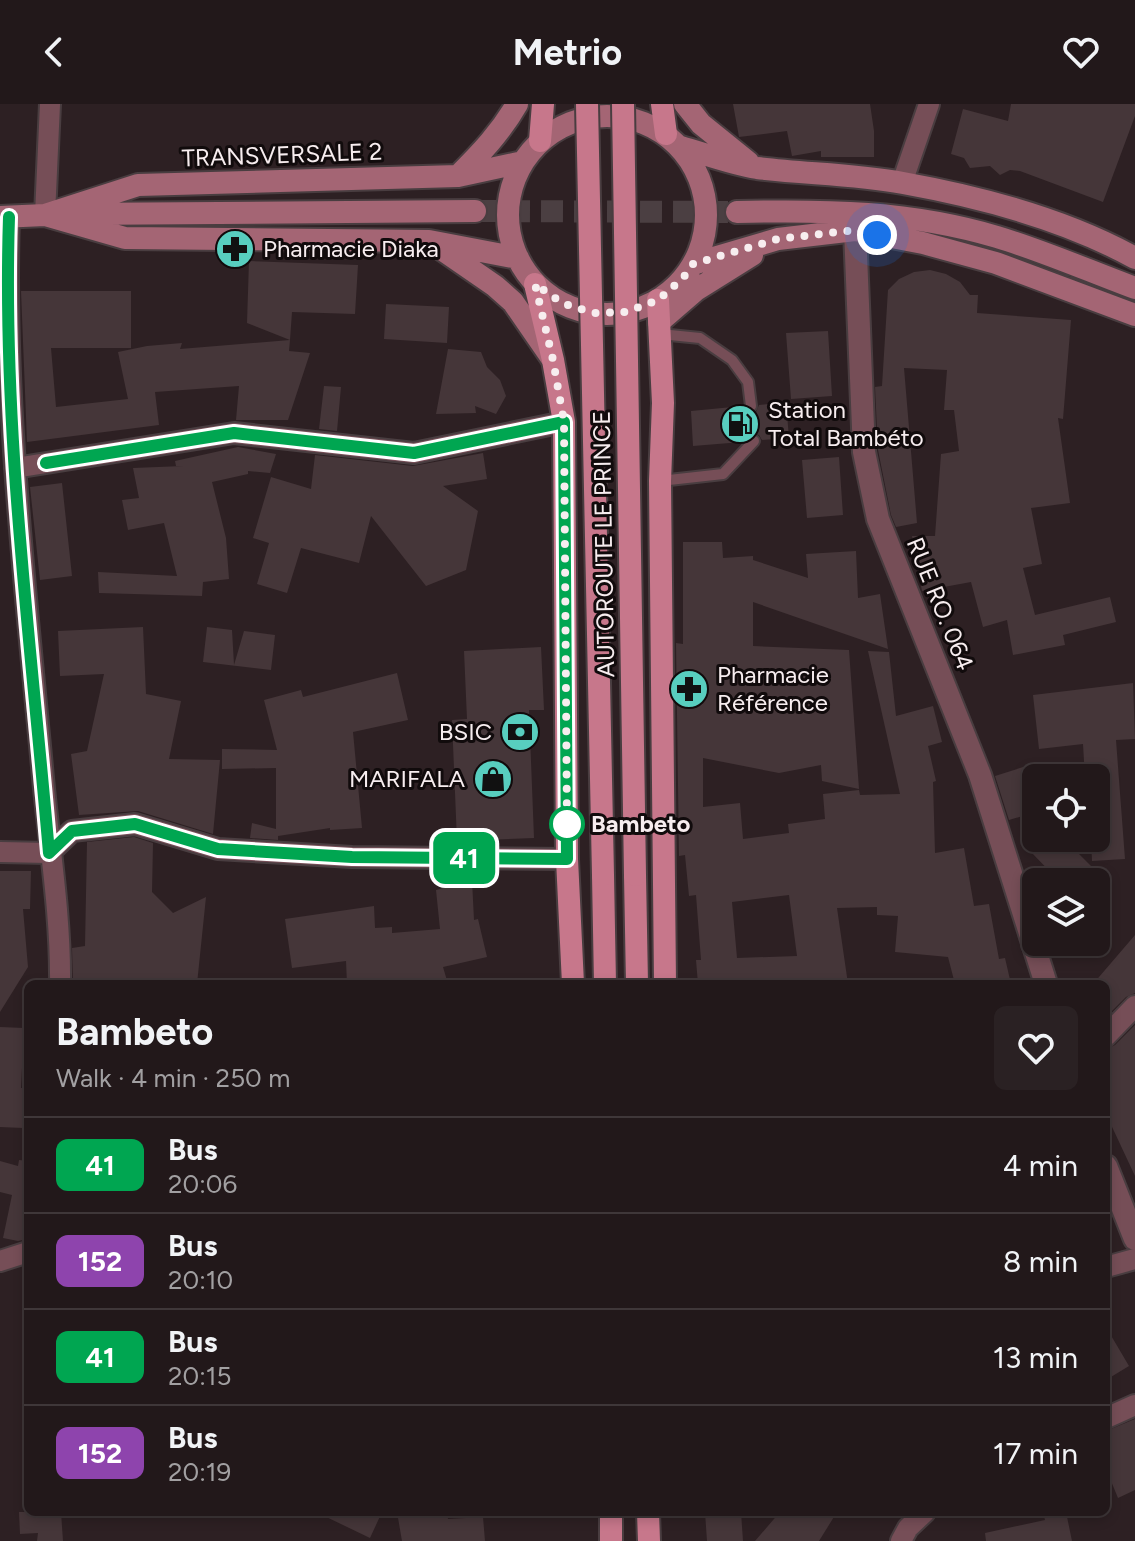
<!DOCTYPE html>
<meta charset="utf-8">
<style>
:root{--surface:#22181a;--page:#2a2123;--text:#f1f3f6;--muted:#a2a0a2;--line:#3f3739}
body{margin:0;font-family:Figtree,sans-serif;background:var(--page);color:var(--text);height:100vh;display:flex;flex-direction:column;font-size:30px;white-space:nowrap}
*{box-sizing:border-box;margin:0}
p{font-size:26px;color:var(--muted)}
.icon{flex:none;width:44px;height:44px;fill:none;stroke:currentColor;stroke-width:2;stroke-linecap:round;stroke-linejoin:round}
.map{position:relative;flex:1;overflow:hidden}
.details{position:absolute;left:24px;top:876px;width:1086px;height:536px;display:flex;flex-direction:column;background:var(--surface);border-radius:12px;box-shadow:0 4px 12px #0003,0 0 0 2px var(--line)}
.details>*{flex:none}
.badge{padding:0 16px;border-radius:12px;font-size:28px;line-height:52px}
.tools{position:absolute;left:1022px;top:660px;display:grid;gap:16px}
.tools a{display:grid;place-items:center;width:88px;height:88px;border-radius:12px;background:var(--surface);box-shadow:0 4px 12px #0003,0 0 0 2px var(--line);font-size:40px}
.you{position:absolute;width:40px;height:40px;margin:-20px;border:6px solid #fff;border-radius:50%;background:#1a73e8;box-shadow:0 0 0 12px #1a73e833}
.map>.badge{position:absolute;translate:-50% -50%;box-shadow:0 0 0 4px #fff}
.round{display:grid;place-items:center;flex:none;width:84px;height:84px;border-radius:12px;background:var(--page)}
.headline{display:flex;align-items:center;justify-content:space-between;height:136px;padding:0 32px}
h1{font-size:38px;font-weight:700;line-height:60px}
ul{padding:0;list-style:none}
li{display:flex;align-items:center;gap:24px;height:96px;padding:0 32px;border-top:2px solid var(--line)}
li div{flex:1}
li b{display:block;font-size:30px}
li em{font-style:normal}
li .badge{min-width:88px;font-weight:700;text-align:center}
header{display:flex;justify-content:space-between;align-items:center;height:104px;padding:0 32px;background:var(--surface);font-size:36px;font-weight:700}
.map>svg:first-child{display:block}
.building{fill:#453639;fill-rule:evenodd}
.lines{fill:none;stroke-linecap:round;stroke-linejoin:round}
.secondary-tunnel{stroke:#4b3f42;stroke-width:22;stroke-dasharray:22 11;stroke-linecap:butt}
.service-casing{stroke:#493d40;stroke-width:14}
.minor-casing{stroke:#493d40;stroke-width:24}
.tertiary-casing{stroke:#493d40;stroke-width:26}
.secondary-casing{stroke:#493d40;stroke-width:26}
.primary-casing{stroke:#493d40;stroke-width:26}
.service{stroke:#764e57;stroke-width:10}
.minor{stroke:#764e57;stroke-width:20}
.tertiary{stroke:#764e57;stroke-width:22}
.secondary{stroke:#a46574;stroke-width:22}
.primary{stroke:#c7778b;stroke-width:22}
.primary-bridge-casing{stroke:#493d40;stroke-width:26;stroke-linecap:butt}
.primary-bridge{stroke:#c7778b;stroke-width:22}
.line-casing{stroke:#fff;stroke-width:18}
.line{stroke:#00a651;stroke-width:12}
.walk{stroke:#f7edef;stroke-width:8;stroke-dasharray:0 14.4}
.stop-dot{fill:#fff;stroke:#00a651;stroke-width:4}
.labels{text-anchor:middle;stroke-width:6;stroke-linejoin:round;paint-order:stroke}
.street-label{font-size:24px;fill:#f7edef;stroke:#110b0c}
.poi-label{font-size:24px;fill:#f7edef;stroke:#110b0c;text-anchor:start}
.stop-label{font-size:24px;font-weight:bold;fill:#f7edef;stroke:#110b0c;text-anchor:start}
</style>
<header><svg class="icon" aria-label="back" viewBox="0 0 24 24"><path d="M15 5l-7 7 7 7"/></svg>Metrio<svg class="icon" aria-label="heart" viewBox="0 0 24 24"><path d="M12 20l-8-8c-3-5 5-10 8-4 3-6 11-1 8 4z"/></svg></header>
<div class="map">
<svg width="1135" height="1437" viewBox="0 0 1135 1437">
<rect width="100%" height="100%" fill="#2d2023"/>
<path class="building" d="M733,0H870L874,27V53H821V47L792,52L787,27L739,33Z
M1011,0H1135V12L1103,98L1020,67L1010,66L1000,71L990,62L970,64L964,54L951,50L963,5L1008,17Z
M249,157L358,161L355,210L292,208L290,236L247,219Z
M930,166L946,170L960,178L970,191H978L977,209L1071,216L1063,315L1058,314L1070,399L1031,404L1042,460L1023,464L1035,511L1110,493L1116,518L1063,531L1065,541L1013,551L1007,516L983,523L971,478L922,487L912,432H935L941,350L959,347L954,306H944L947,266L904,264L917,419L896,423L891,411L878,346L875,283L882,282L888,186L899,175L914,168Z
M21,187H131V244H51L56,303L128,295L118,248L147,242L182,239L180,245L290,236L289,247L310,249L288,316H236L239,282L155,288L159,321L27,338Z
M386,200L449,203L447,239L384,235Z
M828,227L832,292L791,295L786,229Z
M448,245L481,248L487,263L500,276L506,292L496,310L475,302L476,309L436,310Z
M324,282L341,283L337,327L319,325Z
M786,298L789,334L762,336L759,331L752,329L742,338L693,342L691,307L743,302L745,307L751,310L756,308L759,301Z
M238,343L276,350L270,369L248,367V370L212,378L226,434L229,475L203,478L202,492L99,489L98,468L177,472L164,419L128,426L122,396L139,394L133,364L183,362H176L175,357Z
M483,349L487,375L443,382L478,407L466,466L426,482L371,412L359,459L301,444L287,489L257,480L269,439L253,434L271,373L311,385L315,351L413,362Z
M839,353L843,411L807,414L802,356Z
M62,379L72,472L40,476L30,383Z
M683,438H722L723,454L753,452V456L808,474L806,450L856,447L858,494L880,490L888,545L753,498V542L849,546L859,685L822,677L821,661L779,669L703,654V703L740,699L743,735L789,729L788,720L825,715L823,690L859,686L860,691L900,690L868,547L889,548L896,612L933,602L942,638L928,642L936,677L933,678L935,749L964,744L974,802L989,800L999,855L1005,854L1011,880H955L948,853L895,848L898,812L877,811V803L837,804L848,880H698L696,856H701L696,791L689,792L685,751L679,752L676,539L683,540ZM789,791L797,852L737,854L732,798Z
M143,523L146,590L181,597L169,655L220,656L213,730L138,707L79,711L71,650L87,647L104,570L60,572L58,527Z
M207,523L232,526L234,561L244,527L275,531L271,566L203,558Z
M541,543L544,606H529L534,734L457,737L452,616L467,615L464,547Z
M397,569L408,616L353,628L362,724L330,726V724L278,732V736L250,734L252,719L276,725V664L222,665V645L277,646L264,596L301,586L303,593Z
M1133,579L1135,635L1116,636L1125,755L1092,757L1091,734H1096V674H1085L1083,640L1039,645L1033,591Z
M1036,659V708L1009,716L995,672Z
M134,733L153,739L152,788L173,809L206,793L197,880H73L72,844L85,842L87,738Z
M1045,734H1063L1093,764L1078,778H1060L1031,748Z
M0,767H31L30,805H23L28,863L0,908Z
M472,776L474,816L478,815L487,853L443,863L448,880H347L346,857L292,864L285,815L374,802L375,824L392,823V829L440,825L436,786Z
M1135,831V889L1126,893L1106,913V880H1093Z
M1135,921V1072L1106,1010V945L1115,941Z
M0,923L24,924L21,984H25L23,1024L0,1023Z
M19,1056L28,1057V1135L18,1137L3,1134L12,1091L0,1088V1057L18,1062Z
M1106,1223L1129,1262L1106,1276Z
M1135,1315V1386L1118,1394L1106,1365V1327Z
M19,1408H61L63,1437H37L38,1429L20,1430Z
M316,1408H382L370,1434Z
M397,1408H447L448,1415L483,1413L485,1437H402Z
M705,1408H741L743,1437H707Z
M780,1408H837L819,1437H755Z
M1043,1408H1066L1072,1437H986L985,1429L1045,1416Z"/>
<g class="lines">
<path class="secondary-tunnel" d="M475,107L737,108"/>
<defs>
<path id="service" d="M660,230L700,234L732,256L748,278L751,302
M660,377L723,370L754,337"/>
<path id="minor" d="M902,79L929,0
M45,111L50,0
M9,113C3,296 25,480 42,663C48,735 61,807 60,880
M15,364L234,329L414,349L564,318
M0,748L49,749L72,727L135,720L218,745L352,753L567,755
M1106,932L1135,902
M0,1157L28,1148
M1106,1163L1135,1155
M1106,1314L1135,1301
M901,1437L908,1424L925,1408"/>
<path id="tertiary" d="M855,126L864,348L878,415L980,671L1046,880
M1106,1062L1135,1135"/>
<path id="secondary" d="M685,0L701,20L748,58
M508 111a99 99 0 1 1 198 0a99 99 0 1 1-198 0Z
M681,43C705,50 732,60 757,64C806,70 855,70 903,79C981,93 1065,115 1135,154
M458,72C481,49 501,28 517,0
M737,108C826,106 910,107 997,133C1044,147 1089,167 1135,184
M71,110L475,107
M45,111L125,134L429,137L518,154
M0,113L45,111L138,81L458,72L523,58
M437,142L495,182L513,198L551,253
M693,160L778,135L855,126L923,139L996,159L1135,211
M659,218L696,186L752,151"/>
<path id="primary" d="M662,0L666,30
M540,37L543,0
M535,180L553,256L564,318L567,755L573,880
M658,196L663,299L660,377L665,880
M603,771L605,880
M635,771L637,880
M611,1408V1437
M648,1408L649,1437"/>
</defs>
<use href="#service" class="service-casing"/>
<use href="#minor" class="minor-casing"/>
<use href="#tertiary" class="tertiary-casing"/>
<use href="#secondary" class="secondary-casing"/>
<use href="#primary" class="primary-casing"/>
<use href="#service" class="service"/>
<use href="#minor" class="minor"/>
<use href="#tertiary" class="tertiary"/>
<use href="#secondary" class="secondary"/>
<use href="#primary" class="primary"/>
<defs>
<path id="primary-bridge" d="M587,0L603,771
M623,0L635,771"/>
</defs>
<use href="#primary-bridge" class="primary-bridge-casing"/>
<use href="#primary-bridge" class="primary-bridge"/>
</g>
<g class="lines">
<defs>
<path id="line" d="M9,113C2,325 31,538 49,749L72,727L135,720L218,745L352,753L567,755L564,318L414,349L234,329L46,359"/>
</defs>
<use href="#line" class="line-casing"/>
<use href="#line" class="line"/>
<path class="walk" d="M567,720V724L564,318L553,256L535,180L562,199L593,209L626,208L658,196L683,174L693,160L778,135L855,126L877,131"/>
</g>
<defs>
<symbol id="pharmacy-disc" viewBox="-11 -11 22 22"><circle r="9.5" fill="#58cebf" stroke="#110b0c"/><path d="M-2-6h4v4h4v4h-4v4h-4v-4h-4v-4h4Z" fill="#111"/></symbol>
<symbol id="fuel-disc" viewBox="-11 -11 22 22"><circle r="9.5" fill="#58cebf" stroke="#110b0c"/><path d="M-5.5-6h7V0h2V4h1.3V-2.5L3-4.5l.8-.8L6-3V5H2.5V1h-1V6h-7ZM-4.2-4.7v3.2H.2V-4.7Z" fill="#111"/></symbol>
<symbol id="bank-disc" viewBox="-11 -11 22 22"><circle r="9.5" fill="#58cebf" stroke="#110b0c"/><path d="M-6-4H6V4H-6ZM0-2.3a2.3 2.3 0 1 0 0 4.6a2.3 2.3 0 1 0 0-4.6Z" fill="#111"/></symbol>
<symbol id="shop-disc" viewBox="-11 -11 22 22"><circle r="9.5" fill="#58cebf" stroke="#110b0c"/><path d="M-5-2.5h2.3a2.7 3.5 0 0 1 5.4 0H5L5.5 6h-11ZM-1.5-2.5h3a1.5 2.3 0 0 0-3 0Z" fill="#111"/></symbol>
</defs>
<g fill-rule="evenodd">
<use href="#pharmacy-disc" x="213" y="123" width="44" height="44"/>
<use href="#fuel-disc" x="718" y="298" width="44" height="44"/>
<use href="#pharmacy-disc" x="667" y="563" width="44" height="44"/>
<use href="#bank-disc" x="498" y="606" width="44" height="44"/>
<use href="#shop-disc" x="471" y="653" width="44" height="44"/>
</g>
<circle class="stop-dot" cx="567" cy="720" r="16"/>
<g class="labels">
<g class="street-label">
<text transform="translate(282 51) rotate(-2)" y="8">TRANSVERSALE 2</text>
<text transform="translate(604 440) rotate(-91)" y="8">AUTOROUTE LE PRINCE</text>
<text transform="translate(940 500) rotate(68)" y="8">RUE RO. 064</text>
</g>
<g class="poi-label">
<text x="263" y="153">Pharmacie Diaka</text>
<text x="768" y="314">Station<tspan x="768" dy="28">Total Bambéto</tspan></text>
<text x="717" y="579">Pharmacie<tspan x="717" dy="28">Référence</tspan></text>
<text x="492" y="636" text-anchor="end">BSIC</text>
<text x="465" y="683" text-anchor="end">MARIFALA</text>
</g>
<g class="stop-label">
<text x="591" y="728">Bambeto</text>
</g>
</g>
</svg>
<div class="tools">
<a><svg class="icon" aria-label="locate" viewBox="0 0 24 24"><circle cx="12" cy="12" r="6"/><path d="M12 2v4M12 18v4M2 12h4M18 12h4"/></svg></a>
<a><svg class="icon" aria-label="layers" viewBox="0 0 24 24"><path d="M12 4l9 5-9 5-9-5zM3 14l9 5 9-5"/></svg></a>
</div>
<div class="you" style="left:877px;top:131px"></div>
<b class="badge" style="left:464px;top:754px;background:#00a651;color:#fff">41</b>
<section class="details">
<div class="headline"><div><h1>Bambeto</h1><p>Walk · 4 min · 250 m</p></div><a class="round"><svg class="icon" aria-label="heart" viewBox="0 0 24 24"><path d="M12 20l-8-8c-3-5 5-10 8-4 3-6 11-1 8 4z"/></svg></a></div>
<ul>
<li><span class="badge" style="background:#00a651;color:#fff">41</span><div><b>Bus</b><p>20:06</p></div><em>4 min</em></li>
<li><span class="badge" style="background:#8e44ad;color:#fff">152</span><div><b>Bus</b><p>20:10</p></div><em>8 min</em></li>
<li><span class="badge" style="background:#00a651;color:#fff">41</span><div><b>Bus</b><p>20:15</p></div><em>13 min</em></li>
<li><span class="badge" style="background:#8e44ad;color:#fff">152</span><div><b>Bus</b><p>20:19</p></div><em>17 min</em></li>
</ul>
</section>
</div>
